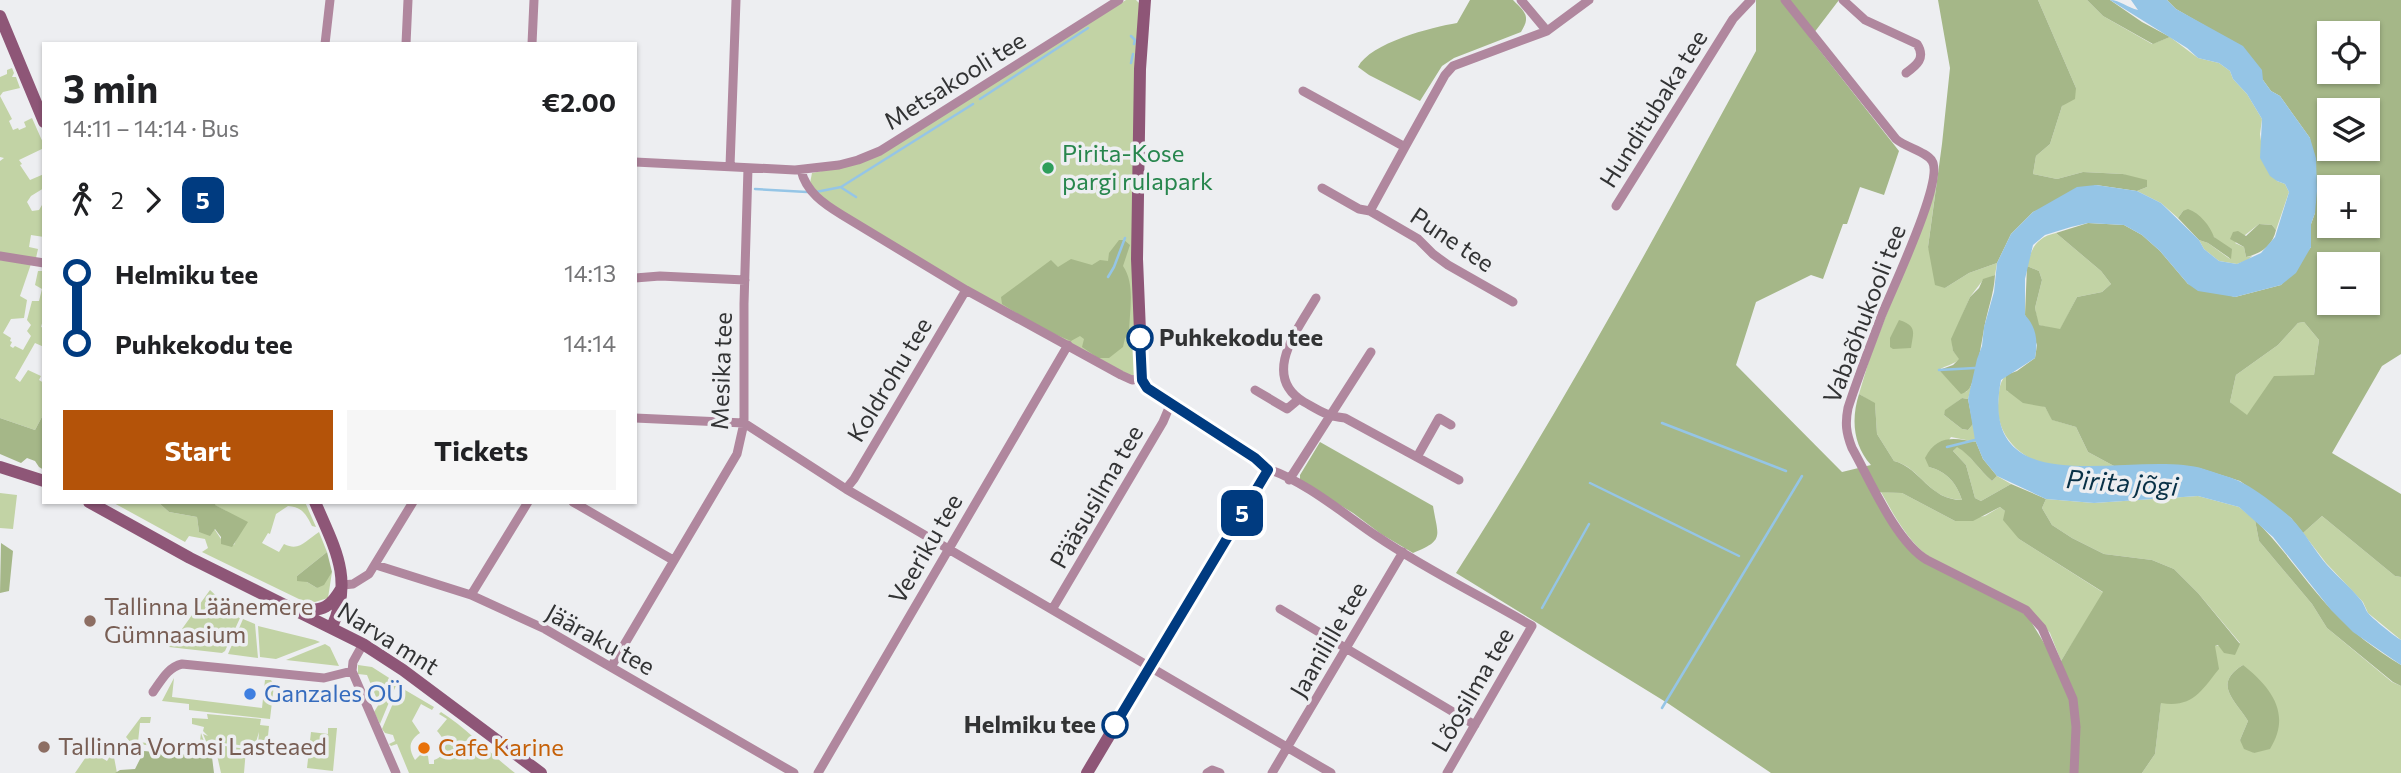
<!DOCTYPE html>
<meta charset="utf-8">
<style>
:root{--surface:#fff;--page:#f6f6f6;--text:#202124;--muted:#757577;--accent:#b45309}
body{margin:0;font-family:Commissioner,sans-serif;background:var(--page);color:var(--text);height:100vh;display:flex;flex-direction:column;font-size:26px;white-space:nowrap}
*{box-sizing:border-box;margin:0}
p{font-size:23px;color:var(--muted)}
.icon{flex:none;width:38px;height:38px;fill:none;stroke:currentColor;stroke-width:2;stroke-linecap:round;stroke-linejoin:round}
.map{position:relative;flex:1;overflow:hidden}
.panel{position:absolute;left:42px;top:42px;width:595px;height:462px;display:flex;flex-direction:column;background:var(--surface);border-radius:0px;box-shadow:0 2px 5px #0004}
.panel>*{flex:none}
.badge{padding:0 14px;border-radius:10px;font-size:24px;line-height:46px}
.fabs{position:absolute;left:2317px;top:21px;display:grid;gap:14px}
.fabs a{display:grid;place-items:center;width:63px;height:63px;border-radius:0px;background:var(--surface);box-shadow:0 2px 5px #0004;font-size:35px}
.map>.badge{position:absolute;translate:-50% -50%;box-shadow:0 0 0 4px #fff}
.legs{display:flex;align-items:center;gap:10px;height:77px;padding:0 21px;font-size:23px}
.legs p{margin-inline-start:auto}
.summary{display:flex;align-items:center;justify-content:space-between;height:119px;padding:0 21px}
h1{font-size:38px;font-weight:700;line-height:52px}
.button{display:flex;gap:14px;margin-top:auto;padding:14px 21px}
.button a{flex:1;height:80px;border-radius:0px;background:var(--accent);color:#fff;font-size:28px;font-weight:700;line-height:80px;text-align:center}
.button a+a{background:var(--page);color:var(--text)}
ul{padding:0 21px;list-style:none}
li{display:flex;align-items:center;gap:24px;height:70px;font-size:26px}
li i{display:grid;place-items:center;width:10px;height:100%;margin:0 9px;background:currentColor}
li i::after{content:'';width:18px;height:18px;margin:-9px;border:5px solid;border-radius:50%;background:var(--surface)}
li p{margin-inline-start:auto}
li:first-child i{background:linear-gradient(#0000 50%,currentColor 0)}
li:last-child i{background:linear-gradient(currentColor 50%,#0000 0)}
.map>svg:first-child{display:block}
.green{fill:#c2d3a5;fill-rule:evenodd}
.forest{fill:#a5b788;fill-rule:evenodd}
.water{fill:#95c5e6}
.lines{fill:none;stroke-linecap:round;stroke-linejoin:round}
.stream{stroke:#95c5e6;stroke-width:2.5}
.street{stroke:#b0879e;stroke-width:9}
.secondary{stroke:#8e5677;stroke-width:12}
.line-1-casing{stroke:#fff;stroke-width:16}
.line-1{stroke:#003b80;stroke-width:10}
.leisure-dot{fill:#2e9e5b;stroke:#edeef1;stroke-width:2.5}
.stop-1-dot{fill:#fff;stroke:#003b80;stroke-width:3.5}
.education-dot{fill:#8d6e63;stroke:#edeef1;stroke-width:2.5}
.shop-dot{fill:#3f7fe0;stroke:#edeef1;stroke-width:2.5}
.food-dot{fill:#e8710a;stroke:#edeef1;stroke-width:2.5}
.labels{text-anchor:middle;stroke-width:7;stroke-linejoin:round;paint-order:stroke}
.street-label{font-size:24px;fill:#323334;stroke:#edeef1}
.leisure-label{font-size:24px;fill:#27864d;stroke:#edeef1;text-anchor:start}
.stop-label{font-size:24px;font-weight:bold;fill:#323334;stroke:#edeef1;text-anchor:start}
.education-label{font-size:24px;fill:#785e54;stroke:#edeef1;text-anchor:start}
.shop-label{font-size:24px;fill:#366cbe;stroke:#edeef1;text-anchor:start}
.food-label{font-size:24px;fill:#c56008;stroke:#edeef1;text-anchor:start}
.water-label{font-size:26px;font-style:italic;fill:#093147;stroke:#edeef1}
</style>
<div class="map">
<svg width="2401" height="773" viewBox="0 0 2401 773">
<rect width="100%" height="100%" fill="#edeef1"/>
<path class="green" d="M1126,0H1136L1140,4L1136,374L1131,376L961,284L825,202L810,183L812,173L852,165Z
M2038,0H2087L2103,16L2152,44L2170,37L2198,58L2219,63L2230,71L2233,79L2247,94L2262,119L2260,134L2262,148L2277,181L2285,184L2289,192L2276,230L2272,225L2259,224L2235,243L2244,247L2246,257L2252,256L2248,260L2237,264L2219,261L2204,249L2199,240L2208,243L2230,259L2214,237L2183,211L2178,218L2161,203L2137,191L2147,187L2123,174L2083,172L2057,179L2033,174L2036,156L2050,144L2062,106L2076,88Z
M12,68L14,73L12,77H16L20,88L3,92L0,96L12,119L9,121L13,130L18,128L19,130L26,127L24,122L32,118L44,145V148L19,160L22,164L20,165L30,180L44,174V188L31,196L27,202L32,211L39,210L42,205L44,208V237L31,235L29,247L38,249L36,258L0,253V161L4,158L0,157V77L7,74V70Z
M1936,187L1928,247L1945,288L1969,273L1997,263L1995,275L1983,280L1970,297L1952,339L1953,351L1960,359C1953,365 1946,365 1939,370L1960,391L1966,392L1972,385L1968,399L1962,398L1946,410L1944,415L1962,429L1968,430L1973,424L1976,442L1951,437L1929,467C1947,472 1956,482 1962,500C1927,499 1922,468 1894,461L1877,434L1875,404L1859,394L1870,357Z
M2056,233L2101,271L2111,284L2102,292L2077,297L2060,330L2038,325L2035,308L2042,280L2039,271L2027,266C2031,248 2037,237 2056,233Z
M0,260L31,264L20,296L27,300L24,318L11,319L3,333L11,338L10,341L12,342L10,346L13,348L15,346L23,350L31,336L27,331L31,325L27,320L32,301H39L42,289L35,285L38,271H44V316L41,327L44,328V347L35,343L15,378L20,382L28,370L41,376L39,380L44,383V413L35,430L0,418Z
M2304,322L2319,340L2314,375L2247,416L2230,402L2236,375L2278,345L2298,323Z
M2006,375L2007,391L2045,407L2053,420L2076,427L2088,452L2114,466L2106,468C2088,466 2056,468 2041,463C2015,454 1997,432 1998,406C1999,395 1998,383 2006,375Z
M1957,446C1971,455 1979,470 1992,481L1997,476L2011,484L1981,501L1975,498L1966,465L1953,451Z
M1881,492L1902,493L1955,521L1985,516L2000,507L2005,511L2019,539L2104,593L2061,661L2050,633L2029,608L1930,558C1907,540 1895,517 1881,492Z
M0,493L17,495L13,529L0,528Z
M2198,496L2239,507L2255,520L2259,541L2312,604L2327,628L2392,682L2401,686V773H2142L2155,754L2161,702L2215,646L2240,643L2198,593L2174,569L2152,560L2104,554L2072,538L2052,525L2042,508L2046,499L2094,503ZM2243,665L2254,753L2240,740L2248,721C2235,700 2212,684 2243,665Z
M112,502H158L169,512L197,517L199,532L212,533L213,529L215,530L221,539L234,545L237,537L226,511L214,505L216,502H305L316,527L312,526C306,514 302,507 288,506L276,514L270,534L268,533L262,543L279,552L284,544C300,552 306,540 319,532L327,552L297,576L317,588L332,572L328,598L315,602L303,601L202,552L208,548L205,539L189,536L185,542Z
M2322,516L2395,576L2401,577V640L2368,613L2363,602L2326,563L2303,533Z
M210,590L240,618L225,651L222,653L169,647Z
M243,619L255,624L258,658L228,654Z
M258,626L315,640L320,642L276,659L260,657Z
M325,644L330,647L339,666L286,660Z
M358,665L372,667L397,683L380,724L374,712L379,704L367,675L358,674Z
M174,678L172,697L262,708L265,680H271L274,685L270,719L189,710V704L162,701Z
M400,687L434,707L432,710L421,704L412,721L420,733C409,740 408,749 415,760L422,753L428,756L429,764H434V760C449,755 446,740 437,731L447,719L439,714L441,712C468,729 490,754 515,773H409L397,744L391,746L389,744L395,741L393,735L385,733L382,729Z
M207,714L261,719L260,725L269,726L267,746L255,745L258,744L259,732L256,742H248L247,746L214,742L208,746L203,734L208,736L203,731L204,727L192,724V718L208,719Z
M141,717H151L150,723H140L138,742L199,749L201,733L206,747L197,752L131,743L126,737Z
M328,728H337L333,771L307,768L311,732L328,734Z
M218,745L246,749L244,773H221L215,746Z
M90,751L107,761L110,756L114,757L117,773H75Z"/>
<path class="forest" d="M1470,0H1513C1525,12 1531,16 1521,32L1454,58L1442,66L1420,101L1369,75L1358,67C1370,43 1432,27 1457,23Z
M1756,0H1839L1810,38L1899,151L1884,195L1860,187L1847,224H1843L1823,279L1811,275L1756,302L1736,365L1842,472L1871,465C1853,445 1851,419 1859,394L1875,403L1877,434L1894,461C1921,468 1929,500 1962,500C1956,482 1947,472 1929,467L1925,458C1937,434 1955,438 1976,442L1983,459L1997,476L1992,481C1979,470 1971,455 1957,447L1953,451L1966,465L1975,498L1981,501L2011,484L2046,499L2042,508L2052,525L2072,538L2104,554L2152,560L2174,569L2198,593L2240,644L2235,655L2224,653L2218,645L2215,646L2219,669C2201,691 2193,708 2161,703L2155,754L2142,773H1771L1669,704L1456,573C1565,404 1660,227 1756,51ZM1873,492L1902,493L1955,521H1973L2000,507L2005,511L2003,520L2019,539L2103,592L2058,666L2027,615L1908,549Z
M1938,0H2038L2076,88L2075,99L2062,106L2050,144L2036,156L2033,174L2057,179L2083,172L2123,174L2147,180V187L2137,191L2096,185L2033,212L2011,234L1997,263L1969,273L1945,288L1935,285L1928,247L1942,144L1950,68Z
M2087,0H2110L2142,22L2170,37L2153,44L2103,16Z
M2167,0H2401V354L2382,366L2332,453L2401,494V577L2395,576L2322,516L2303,533L2291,518L2240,481L2199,468L2169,465L2114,466L2088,452L2076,427L2052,420L2045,407L2023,403L2006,390V375L2017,371L2035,358L2037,345L2025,315L2027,266L2039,271L2042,280L2035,308L2039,325L2060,329L2077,297L2102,292L2111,284L2101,271L2056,233L2088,223L2124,225L2142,235L2160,251L2188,284L2235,297L2281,285L2311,247V224L2315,213L2310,138L2280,96L2271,91L2263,80L2207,27L2176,9ZM2329,33H2368V72H2329ZM2329,110H2368V149H2329ZM2329,187H2368V226H2329ZM2329,264H2368V303H2329ZM2304,322L2319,340L2314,375L2274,376L2247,415L2230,402L2236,375L2278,345L2298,323Z
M2188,209C2200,213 2210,226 2214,237L2232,249L2231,259L2208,243L2199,240L2178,218L2183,211Z
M2259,224L2272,225L2276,230C2273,245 2261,254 2246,257L2244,247L2230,239L2233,232L2238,231L2246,236Z
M1119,240H1124L1130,245L1123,266C1136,285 1129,312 1129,335L1125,338L1123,347L1109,358H1098L1082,347L1084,339L1080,336L1071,341L1040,328L1002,304L1001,297L1051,260L1058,267L1071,259L1092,265L1100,260L1108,261L1109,253Z
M1995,275C1994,294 1987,311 1984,329C1981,346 1978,366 1972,383C1970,389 1967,392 1961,394L1939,370L1953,365L1959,359L1953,351L1951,339L1970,297L1979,288L1983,279Z
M1899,320C1918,326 1913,333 1911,348L1893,349L1890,347V338Z
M1962,398L1968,399L1973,424L1968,430L1962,429L1944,415L1945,410Z
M44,413V470L39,467L35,461L27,458L21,463L0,454V418L35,430Z
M1320,442L1433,506C1438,537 1445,540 1413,553L1381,534L1353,513L1300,481V475Z
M158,502H216L215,505L248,522L232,547L221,544V537L215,529L210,536L199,532L197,517L169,512Z
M2255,520C2284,548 2305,582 2333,611C2353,633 2376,650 2401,665V686L2393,682L2327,628L2312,604L2259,541Z
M1,543L13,551L9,591L0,593Z
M327,552L332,572L324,585L317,588L307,582L297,581V576Z
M2243,665C2271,687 2292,714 2270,749L2254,753L2244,749L2240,740L2248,721C2235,700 2212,684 2243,665Z
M144,751L212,757L214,773H115L120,770L135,769Z"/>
<path class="water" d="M2110,0C2120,0 2128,8 2138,10L2131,0H2167L2176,9L2243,46L2262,70L2263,80L2271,91L2280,96L2310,138L2316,158L2317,191L2315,213L2311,224V247L2296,273L2281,285L2235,297L2198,291L2188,284L2160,251L2142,235L2124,225L2088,223L2071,227L2045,235L2033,245L2025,279V315C2037,328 2038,342 2035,358L2001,380C1976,510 2136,448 2204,469C2215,473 2228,476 2239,481C2254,488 2279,507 2291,518C2305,532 2314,550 2327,565C2338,577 2350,587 2360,599C2364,603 2365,609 2368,613C2373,619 2394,636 2401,640V665L2353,632L2331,610L2273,537L2239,507L2198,496L2094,503L2046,499L1997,476L1983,459L1975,440L1968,399L1977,359L1982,346L1984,327L1994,292L1997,263L2011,234L2033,212L2077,187L2096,185L2137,191L2161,203L2199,240L2204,249L2219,261L2237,264L2261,253L2275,237L2289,192L2285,184L2277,181L2270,176L2260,158L2262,119L2247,94L2233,79L2230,71L2219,63L2198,58L2187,48Z"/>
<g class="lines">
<path class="stream" d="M1131,36L1135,40L1134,44
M1131,63L1133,54
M980,99L1088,28
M842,188L856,197
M755,189L807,192
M816,192L841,187L973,104
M1108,277L1114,267L1125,238
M1939,370L1975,368
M1662,423L1786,471
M1947,447L1975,440
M1590,483L1739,556
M1542,608L1589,524
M1662,708L1802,476"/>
<path class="street" d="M1521,0L1547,31
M1785,0L1896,139C1905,147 1927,152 1932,161C1945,180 1890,293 1881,317C1870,347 1858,377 1848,408C1845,423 1846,433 1852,448C1870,480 1896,542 1927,560L2026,610L2042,628L2073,699L2076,727L2074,773
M1843,0L1865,20L1917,44C1926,58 1917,65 1906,73
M325,44L330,0
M406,44L408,0
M532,44L534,0
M1303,91L1405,147L1370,211L1418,239L1433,254L1448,265L1513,302
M1405,147L1445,75L1453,66L1547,31L1589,0
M635,162L795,170L839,165L858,160L880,151L915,129L1119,0
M730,166L736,0
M801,170C806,192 824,204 842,215L966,290L1121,375L1132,380L1142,378
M1322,188L1359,209L1370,211
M1616,206L1733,19L1751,0
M0,256L44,263
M635,278L660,276L745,280
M1316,298C1298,329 1260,376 1304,402C1320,411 1326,416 1345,418L1459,480
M1255,390L1287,409L1299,399
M635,418L744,423L846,489L1331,773
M1417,457L1439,418L1451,425
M1268,469C1305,481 1345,515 1378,537C1427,570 1481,596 1532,626L1447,773
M1289,480L1371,352
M846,489L854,479L966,290
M573,502L673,560
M376,565L471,595L545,629L794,773
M343,585L353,584L369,574L413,502
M471,595L528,502
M1053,608L1163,422L1171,403
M1280,609L1475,725
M363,644L353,662L352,671L396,773
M611,667L737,454L744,423V304L748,168
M153,692C161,681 168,667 182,664L324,678L352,671
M818,773L1068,345
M1207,773L1212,770L1220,773
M1272,773L1403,552"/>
<path class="secondary" d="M0,16L44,122
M0,467L44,481
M89,502L190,558L363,644L403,670L541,773
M315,502C334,547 354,578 332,627
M303,609C323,612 331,606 341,589
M1087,773L1268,469L1255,458L1150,390L1142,380L1137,259L1140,69L1145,0"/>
</g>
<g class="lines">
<defs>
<path id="line-1" d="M1115,725L1268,470L1255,458L1147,388L1142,380L1140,338"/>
</defs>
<use href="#line-1" class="line-1-casing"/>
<use href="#line-1" class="line-1"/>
</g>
<circle class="leisure-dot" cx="1048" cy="168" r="7"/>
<g class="stop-1-dot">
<circle cx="1140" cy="338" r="12"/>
<circle cx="1115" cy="725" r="12"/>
</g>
<g class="education-dot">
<circle cx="90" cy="621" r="7"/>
<circle cx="44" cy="747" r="7"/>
</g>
<circle class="shop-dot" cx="250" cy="694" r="7"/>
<circle class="food-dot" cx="424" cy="748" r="7"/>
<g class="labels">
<g class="street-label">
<text transform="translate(955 81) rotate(-32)" y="8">Metsakooli tee</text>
<text transform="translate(1654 109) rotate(-58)" y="8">Hunditubaka tee</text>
<text transform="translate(1452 240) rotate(34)" y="8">Pune tee</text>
<text transform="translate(1865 314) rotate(-69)" y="8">Vabaõhukooli tee</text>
<text transform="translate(722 371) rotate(-88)" y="8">Mesika tee</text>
<text transform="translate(890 380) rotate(-59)" y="8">Koldrohu tee</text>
<text transform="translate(1097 497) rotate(-60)" y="8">Pääsusilma tee</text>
<text transform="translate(926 549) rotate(-60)" y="8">Veeriku tee</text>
<text transform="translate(388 639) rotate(32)" y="8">Narva mnt</text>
<text transform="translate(600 640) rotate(29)" y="8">Jääraku tee</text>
<text transform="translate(1329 640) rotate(-60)" y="8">Jaanilille tee</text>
<text transform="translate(1473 690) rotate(-60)" y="8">Lõosilma tee</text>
</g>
<g class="leisure-label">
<text x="1062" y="162">Pirita-Kose<tspan x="1062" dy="28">pargi rulapark</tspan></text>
</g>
<g class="stop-label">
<text x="1159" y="346">Puhkekodu tee</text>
<text x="1096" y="733" text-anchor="end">Helmiku tee</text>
</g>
<g class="education-label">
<text x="104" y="615">Tallinna Läänemere<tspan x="104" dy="28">Gümnaasium</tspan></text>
<text x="58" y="755">Tallinna Vormsi Lasteaed</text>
</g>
<g class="shop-label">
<text x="264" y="702">Ganzales OÜ</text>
</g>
<g class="food-label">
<text x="438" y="756">Cafe Karine</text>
</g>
<g class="water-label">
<text transform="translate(2122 483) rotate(4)" y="9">Pirita jõgi</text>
</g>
</g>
</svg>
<div class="fabs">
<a><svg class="icon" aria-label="locate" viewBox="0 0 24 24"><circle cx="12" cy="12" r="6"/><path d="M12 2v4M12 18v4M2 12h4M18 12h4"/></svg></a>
<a><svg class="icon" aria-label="layers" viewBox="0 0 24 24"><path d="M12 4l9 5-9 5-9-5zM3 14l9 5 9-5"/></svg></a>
<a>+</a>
<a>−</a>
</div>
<b class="badge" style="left:1242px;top:513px;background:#003b80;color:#fff">5</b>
<section class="panel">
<div class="summary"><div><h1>3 min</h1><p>14:11 – 14:14 · Bus</p></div><b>€2.00</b></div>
<div class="legs"><svg class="icon" aria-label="walk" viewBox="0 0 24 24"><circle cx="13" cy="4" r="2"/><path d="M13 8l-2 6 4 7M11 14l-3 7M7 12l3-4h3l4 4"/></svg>2<svg class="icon" aria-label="forward" viewBox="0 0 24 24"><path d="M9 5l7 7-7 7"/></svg><b class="badge" style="background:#003b80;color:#fff">5</b></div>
<ul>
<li><i style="color:#003b80"></i><b>Helmiku tee</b><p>14:13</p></li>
<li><i style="color:#003b80"></i><b>Puhkekodu tee</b><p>14:14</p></li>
</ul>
<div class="button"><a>Start</a><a>Tickets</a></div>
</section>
</div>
